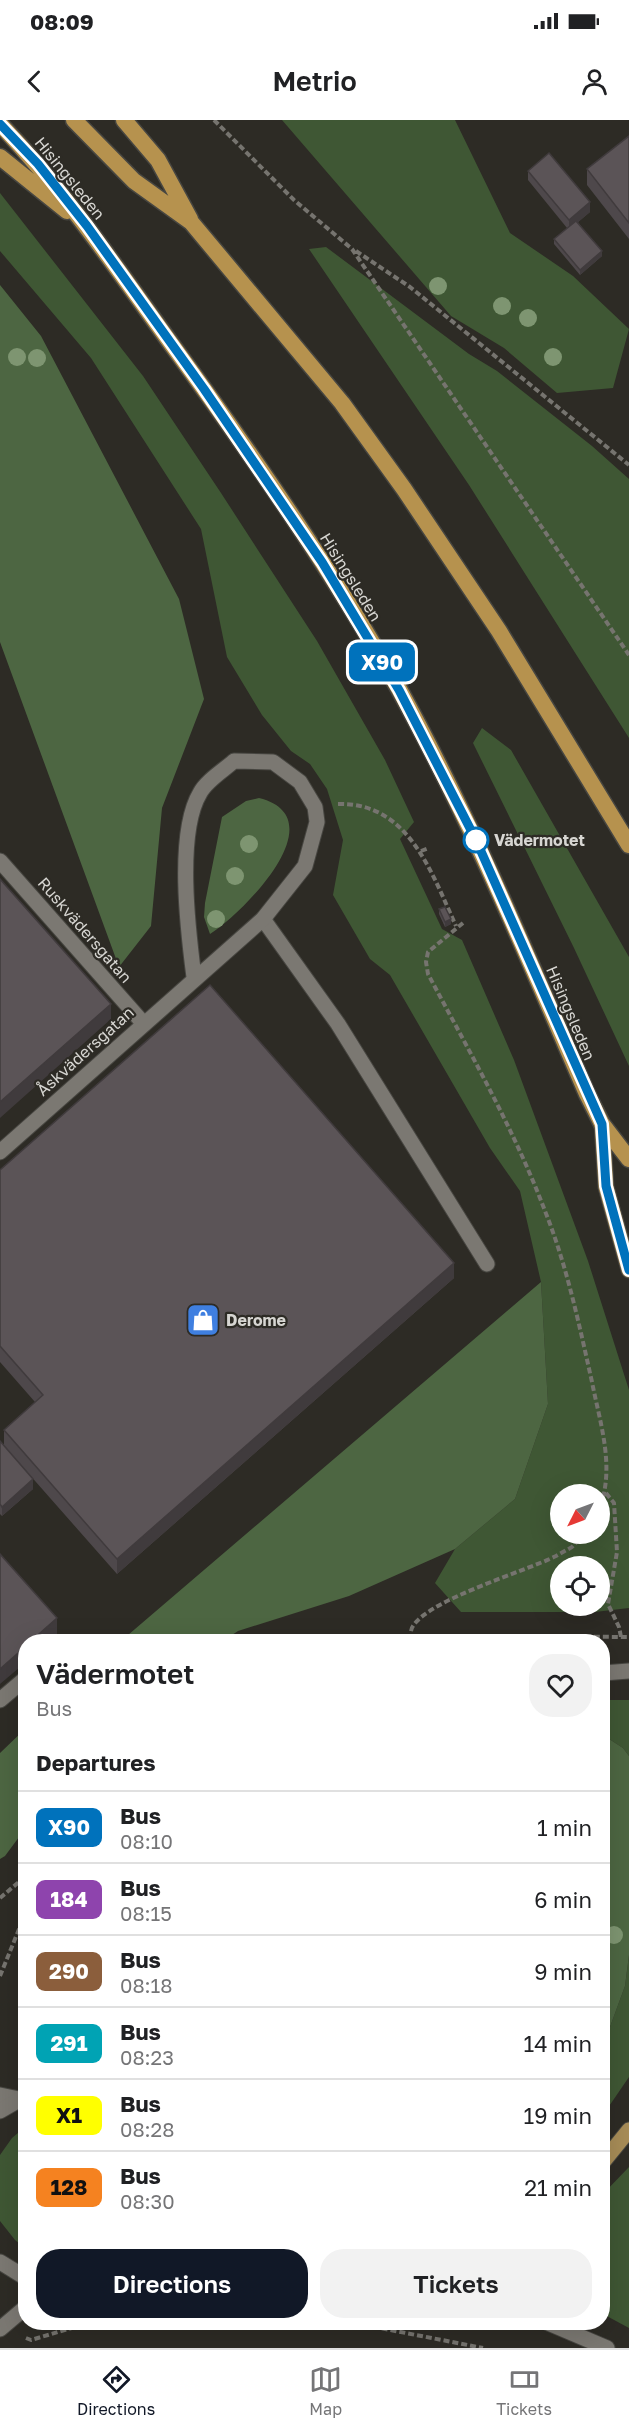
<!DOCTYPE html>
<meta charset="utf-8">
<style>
:root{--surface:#fff;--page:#f2f2f2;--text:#202124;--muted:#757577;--line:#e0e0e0;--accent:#111827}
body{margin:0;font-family:"Golos Text",sans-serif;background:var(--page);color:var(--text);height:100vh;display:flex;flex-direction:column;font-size:22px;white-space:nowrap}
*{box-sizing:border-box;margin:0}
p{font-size:20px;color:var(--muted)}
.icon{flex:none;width:33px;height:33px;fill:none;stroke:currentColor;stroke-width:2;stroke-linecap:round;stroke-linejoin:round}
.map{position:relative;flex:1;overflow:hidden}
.panel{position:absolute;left:18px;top:1514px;width:592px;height:696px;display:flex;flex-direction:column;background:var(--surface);border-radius:24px;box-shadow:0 6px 24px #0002}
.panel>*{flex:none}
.badge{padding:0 12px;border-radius:9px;font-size:21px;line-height:39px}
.needle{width:39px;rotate:228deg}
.buttons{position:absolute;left:550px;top:1364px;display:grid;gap:12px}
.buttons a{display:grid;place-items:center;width:60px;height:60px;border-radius:50%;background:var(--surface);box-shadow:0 6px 24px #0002;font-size:30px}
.map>.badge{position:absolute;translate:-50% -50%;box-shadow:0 0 0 3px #fff}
h2{padding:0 18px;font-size:22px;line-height:54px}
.round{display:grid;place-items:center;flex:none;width:63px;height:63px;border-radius:24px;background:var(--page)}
.head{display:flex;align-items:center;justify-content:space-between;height:102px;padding:0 18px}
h1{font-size:28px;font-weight:600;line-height:45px}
.action{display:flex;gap:12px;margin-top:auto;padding:12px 18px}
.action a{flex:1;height:69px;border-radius:24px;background:var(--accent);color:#fff;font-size:24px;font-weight:600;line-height:69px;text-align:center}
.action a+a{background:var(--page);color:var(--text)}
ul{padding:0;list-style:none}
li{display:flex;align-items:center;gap:18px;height:72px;padding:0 18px;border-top:2px solid var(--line)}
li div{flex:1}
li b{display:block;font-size:22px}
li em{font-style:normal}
li .badge{min-width:66px;font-weight:700;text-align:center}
.status{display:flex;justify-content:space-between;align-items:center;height:42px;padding:0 30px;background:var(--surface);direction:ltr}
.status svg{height:16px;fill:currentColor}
header{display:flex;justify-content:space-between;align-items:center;height:78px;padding:0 18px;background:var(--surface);font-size:27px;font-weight:600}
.dock{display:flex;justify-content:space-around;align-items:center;height:84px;border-top:2px solid var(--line);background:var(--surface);font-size:16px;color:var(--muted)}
.dock a{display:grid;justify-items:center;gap:3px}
.dock .selected{color:var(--accent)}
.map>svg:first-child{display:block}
.green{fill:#3f5734;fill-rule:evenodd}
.forest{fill:#4d6642}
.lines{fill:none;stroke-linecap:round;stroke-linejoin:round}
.service-casing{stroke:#474641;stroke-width:17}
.minor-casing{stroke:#474641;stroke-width:17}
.tertiary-casing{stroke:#474641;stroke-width:17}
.primary-casing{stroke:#474641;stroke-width:17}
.trunk-casing{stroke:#474641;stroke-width:19}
.path{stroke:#76746f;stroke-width:4;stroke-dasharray:6 3;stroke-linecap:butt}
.service{stroke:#7b7872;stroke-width:15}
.minor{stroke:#7b7872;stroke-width:15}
.tertiary{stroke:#7b7872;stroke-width:15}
.primary{stroke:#a78c57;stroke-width:15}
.trunk{stroke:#b6924e;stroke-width:16}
.tree{fill:#7e9571}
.wall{fill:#4e484b}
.shaded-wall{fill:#403b3d}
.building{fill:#5b5457;stroke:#403b3d;stroke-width:1.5}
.line-casing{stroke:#fff;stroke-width:14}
.line{stroke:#0072bc;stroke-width:9}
.stop-dot{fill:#fff;stroke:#0072bc;stroke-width:3}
.labels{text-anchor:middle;stroke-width:4.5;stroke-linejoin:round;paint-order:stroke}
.street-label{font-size:16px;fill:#d7d6d2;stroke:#2d2b25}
.stop-label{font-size:16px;font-weight:bold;fill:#d7d6d2;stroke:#2d2b25;text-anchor:start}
.poi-label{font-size:16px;font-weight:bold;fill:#d7d6d2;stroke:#2d2b25;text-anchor:start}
</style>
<div class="status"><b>08:09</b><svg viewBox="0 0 49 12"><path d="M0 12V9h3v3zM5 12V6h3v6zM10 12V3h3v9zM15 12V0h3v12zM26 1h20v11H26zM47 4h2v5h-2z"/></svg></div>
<header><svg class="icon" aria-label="back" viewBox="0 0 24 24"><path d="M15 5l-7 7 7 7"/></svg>Metrio<svg class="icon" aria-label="person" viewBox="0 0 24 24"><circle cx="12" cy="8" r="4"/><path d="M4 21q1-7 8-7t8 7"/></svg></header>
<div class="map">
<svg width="629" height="2228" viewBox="0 0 629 2228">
<rect width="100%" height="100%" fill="#2d2b25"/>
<path class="green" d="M282,0H455L510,113L573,156L629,209L613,268L557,273L504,228L451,196Z
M0,73L143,256L221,373L317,521L385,640L414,702L400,719L442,809L462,820L514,940L588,1141L629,1270V1488L595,1492H461L435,1463L455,1429L515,1379L548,1284L541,1162L520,1071L490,1028L390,855L370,839L333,775L343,720L327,669L310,644L291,631L262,595L227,537L201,409L91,238L0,131ZM561,1374H600V1413H561ZM561,1446H600V1485H561Z
M326,127L469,234L497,251L592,326L629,359V618L469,365L309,129Z
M482,608L511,630L629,837V946L574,828L473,623Z
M603,1580H629V1636L623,1628L603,1615Z
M629,1835V1957L603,1995V1926L625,1866Z
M25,2007V2128L15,2120L0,2101V2035L12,2018Z
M629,2047V2208L603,2194V2074Z"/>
<path class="forest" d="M0,165L41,216L179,479L204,579L162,688L151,806L119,847L0,522Z
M259,678C338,698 242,794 210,814L204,797L205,783L222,697L246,681Z
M541,1162L548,1284L515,1379L455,1429L349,1476L238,1511L223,1521H121Z
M25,1609V1709L5,1736L0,1739V1633Z
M603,1615L623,1628L629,1636V1835L625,1866L603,1926Z"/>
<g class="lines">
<defs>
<path id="service" d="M0,741L144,904
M263,799L338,904L487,1144
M0,1580L26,1558"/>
<path id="minor" d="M0,1032L263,799L305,746L317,702L315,687L300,662L273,642L234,641C224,650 206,661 200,673C176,713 188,811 194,857
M0,1975L19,1979
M0,2209L26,2187"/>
<path id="tertiary" d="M603,1553L629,1551
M0,1991L26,1976
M0,2142L26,2158
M546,2202L607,2228"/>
<path id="primary" d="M602,1004L606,1067L629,1150
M603,2042L629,2010"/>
<path id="trunk" d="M74,0L134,61L191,102L342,283L404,369L499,511L629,725
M124,0L158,40L190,99
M0,4C65,72 117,149 172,225C253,336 332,450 399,569C471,700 528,838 587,974L602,1004L629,1039
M0,37L67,91"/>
</defs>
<use href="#service" class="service-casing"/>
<use href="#minor" class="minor-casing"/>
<use href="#tertiary" class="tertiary-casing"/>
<use href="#primary" class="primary-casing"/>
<use href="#trunk" class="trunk-casing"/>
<path class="path" d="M214,0L294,80L352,129L629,535
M356,131L410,167L629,345
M338,684C409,682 432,754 456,806
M421,731L429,728
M463,803L428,832L426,842L428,854C469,931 514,1009 545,1091C567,1146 579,1204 592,1262C600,1303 615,1346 600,1387
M606,1373L614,1383L617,1432L608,1484L619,1507L621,1517
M410,1520C411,1516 410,1510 413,1506C430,1479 524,1452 556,1436L572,1427L585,1413
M405,1521L478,1516L629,1517
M0,1778L26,1756
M0,1856L26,1792
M319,2202L380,2208L483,2228
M26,2218L31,2220L92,2202"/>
<use href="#service" class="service"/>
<use href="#minor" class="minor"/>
<use href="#tertiary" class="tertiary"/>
<use href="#primary" class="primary"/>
<use href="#trunk" class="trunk"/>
</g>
<g class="tree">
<circle cx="438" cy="166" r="9"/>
<circle cx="502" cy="186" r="9"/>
<circle cx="528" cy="198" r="9"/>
<circle cx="17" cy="237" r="9"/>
<circle cx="553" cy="237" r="9"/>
<circle cx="37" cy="238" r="9"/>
<circle cx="249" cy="724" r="9"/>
<circle cx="235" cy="756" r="9"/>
<circle cx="216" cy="799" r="9"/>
<circle cx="614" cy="1815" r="9"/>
</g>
<path class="wall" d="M629,16V119L587,65V49Z
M528,51L590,92L578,102L602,136L580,155L554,124V119L567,108L528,60Z
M439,789L451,804L445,807L439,794Z
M0,1050L454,1158L117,1454L21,1345L33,1369L2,1396L0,1394V1321L4,1325V1310L35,1282L0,1242Z"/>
<path class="shaded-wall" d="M590,82V92L569,110V100Z
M602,131V136L580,155V150Z
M451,799V804L445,807V802Z
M111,884V899L0,998V982Z
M454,1143V1158L117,1454V1439Z
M33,1359V1369L2,1396V1387Z
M57,1498V1514L49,1521H31Z
M26,1526V1542L0,1564V1549Z"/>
<path class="building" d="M629,16V103L587,49Z
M549,33L590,82L569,100L528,51Z
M576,101L602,131L580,150L554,119Z
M0,759L111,884L0,982Z
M445,787L451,799L445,802L439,789Z
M210,865L454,1143L117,1439L4,1310L43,1275L0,1226V1050Z
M0,1321L33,1359L2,1387L0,1384Z
M0,1434L57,1498L31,1521H26V1526L0,1549Z"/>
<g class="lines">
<defs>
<path id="line" d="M0,4L38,44L87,106L204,269L322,442L399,570L476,720L602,1004L606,1066L629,1150"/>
</defs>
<use href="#line" class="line-casing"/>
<use href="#line" class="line"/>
</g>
<defs>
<symbol id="shop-square" viewBox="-11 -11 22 22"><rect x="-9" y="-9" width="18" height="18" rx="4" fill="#3f7fe0" stroke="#2d2b25"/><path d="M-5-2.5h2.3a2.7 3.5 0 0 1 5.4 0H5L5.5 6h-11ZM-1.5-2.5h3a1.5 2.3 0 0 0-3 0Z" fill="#fff"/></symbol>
</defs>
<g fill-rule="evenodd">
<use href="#shop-square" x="184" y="1181" width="38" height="38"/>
</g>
<circle class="stop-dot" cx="476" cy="720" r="12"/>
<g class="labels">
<g class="street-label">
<text transform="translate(70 58) rotate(51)" y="6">Hisingsleden</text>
<text transform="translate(351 457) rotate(58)" y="6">Hisingsleden</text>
<text transform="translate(85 810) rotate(49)" y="6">Ruskvädersgatan</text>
<text transform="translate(571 893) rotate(67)" y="6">Hisingsleden</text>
<text transform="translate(85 931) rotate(-42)" y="6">Åskvädersgatan</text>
</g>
<g class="stop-label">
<text x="494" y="726">Vädermotet</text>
</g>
<g class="poi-label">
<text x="226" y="1206">Derome</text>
</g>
</g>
</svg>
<div class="buttons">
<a><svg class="needle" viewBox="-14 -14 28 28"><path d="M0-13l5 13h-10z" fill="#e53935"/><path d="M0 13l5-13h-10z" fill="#757577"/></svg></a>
<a><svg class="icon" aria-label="locate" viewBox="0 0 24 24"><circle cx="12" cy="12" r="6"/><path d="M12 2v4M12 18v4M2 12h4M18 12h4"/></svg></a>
</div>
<b class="badge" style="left:382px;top:542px;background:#0072bc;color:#fff">X90</b>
<section class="panel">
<div class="head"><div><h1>Vädermotet</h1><p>Bus</p></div><a class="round"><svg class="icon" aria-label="heart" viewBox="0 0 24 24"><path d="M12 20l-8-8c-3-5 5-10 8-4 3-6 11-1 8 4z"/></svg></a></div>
<h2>Departures</h2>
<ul>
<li><span class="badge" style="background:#0072bc;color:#fff">X90</span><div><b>Bus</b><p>08:10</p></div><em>1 min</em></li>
<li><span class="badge" style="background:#8e44ad;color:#fff">184</span><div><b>Bus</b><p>08:15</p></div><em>6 min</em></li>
<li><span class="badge" style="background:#8b5e3c;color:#fff">290</span><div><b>Bus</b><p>08:18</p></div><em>9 min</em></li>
<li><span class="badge" style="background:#00a3b4;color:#fff">291</span><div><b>Bus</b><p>08:23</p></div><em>14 min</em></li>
<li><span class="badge" style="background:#ff0;color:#111">X1</span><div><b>Bus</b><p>08:28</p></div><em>19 min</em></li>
<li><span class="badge" style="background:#f58220;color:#111">128</span><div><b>Bus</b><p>08:30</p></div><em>21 min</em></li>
</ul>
<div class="action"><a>Directions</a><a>Tickets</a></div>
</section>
</div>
<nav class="dock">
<a class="selected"><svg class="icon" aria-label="directions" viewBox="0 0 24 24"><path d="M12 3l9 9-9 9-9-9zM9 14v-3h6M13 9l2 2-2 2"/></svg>Directions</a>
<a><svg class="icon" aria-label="map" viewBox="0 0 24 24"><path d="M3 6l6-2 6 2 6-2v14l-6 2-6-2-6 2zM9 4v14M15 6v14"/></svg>Map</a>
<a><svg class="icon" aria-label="tickets" viewBox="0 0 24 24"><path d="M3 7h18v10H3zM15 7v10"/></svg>Tickets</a>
</nav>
